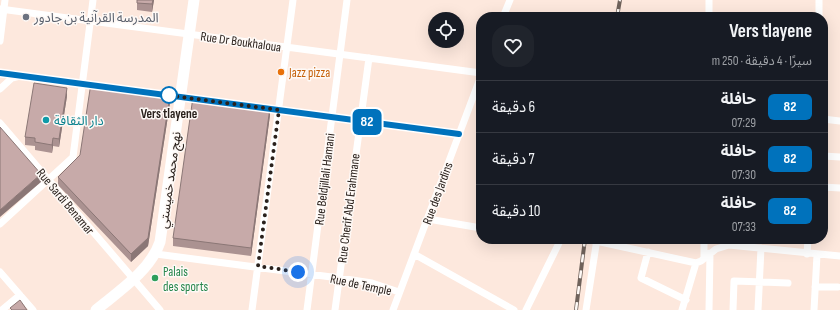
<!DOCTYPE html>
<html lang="ar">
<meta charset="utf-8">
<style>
:root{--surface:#171b24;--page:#20242c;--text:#f1f3f6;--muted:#9ea1a6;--line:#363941}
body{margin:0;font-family:"Sofia Sans Condensed","Noto Sans Arabic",sans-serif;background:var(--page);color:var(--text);direction:rtl;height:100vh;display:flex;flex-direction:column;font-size:15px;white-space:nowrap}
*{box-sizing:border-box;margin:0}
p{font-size:13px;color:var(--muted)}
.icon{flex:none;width:22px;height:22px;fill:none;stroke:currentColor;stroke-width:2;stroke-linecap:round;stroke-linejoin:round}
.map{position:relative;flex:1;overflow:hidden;direction:ltr}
.drawer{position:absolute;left:476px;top:12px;width:352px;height:232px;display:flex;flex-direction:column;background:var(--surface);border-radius:16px;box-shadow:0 4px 16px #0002;direction:rtl}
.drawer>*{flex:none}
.badge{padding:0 8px;border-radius:6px;font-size:14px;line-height:26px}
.tools{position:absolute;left:428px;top:12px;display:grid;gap:8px}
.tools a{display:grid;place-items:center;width:36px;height:36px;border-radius:50%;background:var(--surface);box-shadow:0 4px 16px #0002;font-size:20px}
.you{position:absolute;width:20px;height:20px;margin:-10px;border:3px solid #fff;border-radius:50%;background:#1a73e8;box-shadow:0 0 0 6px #1a73e833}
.map>.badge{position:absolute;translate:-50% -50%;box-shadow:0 0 0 2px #fff}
.round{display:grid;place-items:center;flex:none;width:42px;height:42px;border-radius:16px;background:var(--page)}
.head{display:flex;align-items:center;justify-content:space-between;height:68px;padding:0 16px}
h1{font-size:19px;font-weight:700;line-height:30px}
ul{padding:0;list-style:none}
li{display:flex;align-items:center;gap:12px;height:52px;padding:0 16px;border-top:1px solid var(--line)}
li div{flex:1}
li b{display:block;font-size:15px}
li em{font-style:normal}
li .badge{min-width:44px;font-weight:700;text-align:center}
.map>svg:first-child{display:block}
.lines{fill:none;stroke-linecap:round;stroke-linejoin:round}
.minor{stroke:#fff;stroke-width:7}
.primary{stroke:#fff;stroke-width:11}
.rail-casing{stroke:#6f625b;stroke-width:4}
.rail{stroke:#fef9f6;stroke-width:2.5;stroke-dasharray:8;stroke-linecap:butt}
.wall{fill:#ab9291}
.shaded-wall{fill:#8b7776}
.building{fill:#c7aaa9;stroke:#8b7776}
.line-casing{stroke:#fff;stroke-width:9}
.line{stroke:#0072bc;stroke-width:6}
.walk{stroke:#2a211c;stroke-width:4;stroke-dasharray:0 7.2}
.worship-dot{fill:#6b7280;stroke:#fef9f6;stroke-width:1.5}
.food-dot{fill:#e8710a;stroke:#fef9f6;stroke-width:1.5}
.stop-dot{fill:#fff;stroke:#0072bc;stroke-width:2}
.culture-dot{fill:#0f9aa8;stroke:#fef9f6;stroke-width:1.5}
.leisure-dot{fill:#2e9e5b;stroke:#fef9f6;stroke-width:1.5}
.labels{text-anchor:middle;stroke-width:3;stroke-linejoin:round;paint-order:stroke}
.worship-label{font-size:13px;fill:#5b616d;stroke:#fef9f6;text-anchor:start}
.street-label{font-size:13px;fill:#2a211c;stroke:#fef9f6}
.food-label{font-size:13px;fill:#c56008;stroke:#fef9f6;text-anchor:start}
.stop-label{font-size:13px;font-weight:bold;fill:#2a211c;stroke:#fef9f6}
.culture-label{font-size:13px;fill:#0d838f;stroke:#fef9f6;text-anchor:start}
.leisure-label{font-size:13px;fill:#27864d;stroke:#fef9f6;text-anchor:start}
</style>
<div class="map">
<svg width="840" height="310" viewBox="0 0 840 310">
<rect width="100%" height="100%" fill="#fde8dd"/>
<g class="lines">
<path class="minor" d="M0,9L481,73
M503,17L510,0
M709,17V0
M819,17V0
M0,41L5,0
M0,73L99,86
M0,89L12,78L20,76
M161,94L202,100
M262,108L459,134
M823,119L840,121
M0,123L160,310
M823,156L840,157
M823,187L840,188
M428,219L481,228
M0,224L73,157L93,0
M577,239L596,241L696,263L701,261L716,249L729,245L840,256
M648,252L641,278L686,300
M156,254L339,278L372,283L399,292
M414,254L514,310
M807,254L808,239
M704,258V239
M0,272L33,310
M815,287H838
M2,310L20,295
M252,310L293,0
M307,310L347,0
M335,310L369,58
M393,310L481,76
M526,310L561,239
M586,310L597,239
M682,310L696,263
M709,310L710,253
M733,310L734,281L788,283
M758,310L761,248
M814,310L817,255"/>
<path class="primary" d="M96,310C119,291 150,271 160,242L194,0"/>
<defs>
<path id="rail" d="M617,17L620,0
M576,310L585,239"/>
</defs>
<use href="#rail" class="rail-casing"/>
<use href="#rail" class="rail"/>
</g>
<path class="wall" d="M154,0L152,12L137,10V3Z
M67,96L59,147L53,146L52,153L35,150V146L25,145V137Z
M170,103L148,246L131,262L58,185V177Z
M270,115L251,256L173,246V238Z"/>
<path class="shaded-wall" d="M153,0H154L152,12V4Z
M67,88V96L59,147V139Z
M170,95V103L148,246L131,262V254Z
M270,107V115L251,256V248Z
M53,138V146L52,153V145Z
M41,174V182L0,217V210Z"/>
<path class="building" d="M137,0H153L152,4L137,3Z
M34,83L67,88L59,139L53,138L52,145L35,142V138L25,137Z
M91,83L170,95L148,238L131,254L58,177L80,155Z
M193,97L270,107L251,248L173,238Z
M0,127L41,174L0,210Z
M20,300L27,310H12L10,308Z"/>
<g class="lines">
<defs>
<path id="line" d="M0,73L459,134"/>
</defs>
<use href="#line" class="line-casing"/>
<use href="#line" class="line"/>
<path class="walk" d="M169,95H166L279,110L258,266L298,272"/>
</g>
<circle class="worship-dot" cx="26" cy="17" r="4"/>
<circle class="food-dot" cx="281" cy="72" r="4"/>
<circle class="stop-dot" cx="169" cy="95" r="8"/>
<circle class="culture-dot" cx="46" cy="120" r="4"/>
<circle class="leisure-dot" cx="155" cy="278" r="4"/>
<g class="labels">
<g class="worship-label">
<text x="34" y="22">المدرسة القرآنية بن جادور</text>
</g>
<g class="street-label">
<text transform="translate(241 41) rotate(8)" y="5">Rue Dr Boukhaloua</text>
<text transform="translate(324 179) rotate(-83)" y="5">Rue Beldjillali Hamani</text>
<text transform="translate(169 180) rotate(-82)" y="5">نهج محمد خميستي</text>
<text transform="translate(437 193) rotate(-70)" y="5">Rue des Jardins</text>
<text transform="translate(66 201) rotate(50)" y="5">Rue Sardi Benamar</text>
<text transform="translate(348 208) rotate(-83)" y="5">Rue Cherif Abd Erahmane</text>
<text transform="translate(361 284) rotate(12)" y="5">Rue de Temple</text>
</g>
<g class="food-label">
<text x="289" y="77">Jazz pizza</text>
</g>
<g class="stop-label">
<text x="169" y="118">Vers tlayene</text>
</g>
<g class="culture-label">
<text x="54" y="125">دار الثقافة</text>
</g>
<g class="leisure-label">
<text x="163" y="276">Palais<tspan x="163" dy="15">des sports</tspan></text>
</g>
</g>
</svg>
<div class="tools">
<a><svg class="icon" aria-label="locate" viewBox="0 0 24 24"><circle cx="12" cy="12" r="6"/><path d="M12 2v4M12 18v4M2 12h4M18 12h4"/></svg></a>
</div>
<div class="you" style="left:298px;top:272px"></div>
<b class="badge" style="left:367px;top:122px;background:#0072bc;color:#fff">82</b>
<section class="drawer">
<div class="head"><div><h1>Vers tlayene</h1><p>سيرًا · 4 دقيقة · 250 m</p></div><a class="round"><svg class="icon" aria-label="heart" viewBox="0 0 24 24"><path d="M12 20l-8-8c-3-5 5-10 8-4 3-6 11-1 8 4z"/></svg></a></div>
<ul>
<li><span class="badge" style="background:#0072bc;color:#fff">82</span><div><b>حافلة</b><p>07:29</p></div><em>6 دقيقة</em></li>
<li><span class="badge" style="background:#0072bc;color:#fff">82</span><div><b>حافلة</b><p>07:30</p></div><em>7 دقيقة</em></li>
<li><span class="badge" style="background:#0072bc;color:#fff">82</span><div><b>حافلة</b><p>07:33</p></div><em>10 دقيقة</em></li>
</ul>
</section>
</div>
